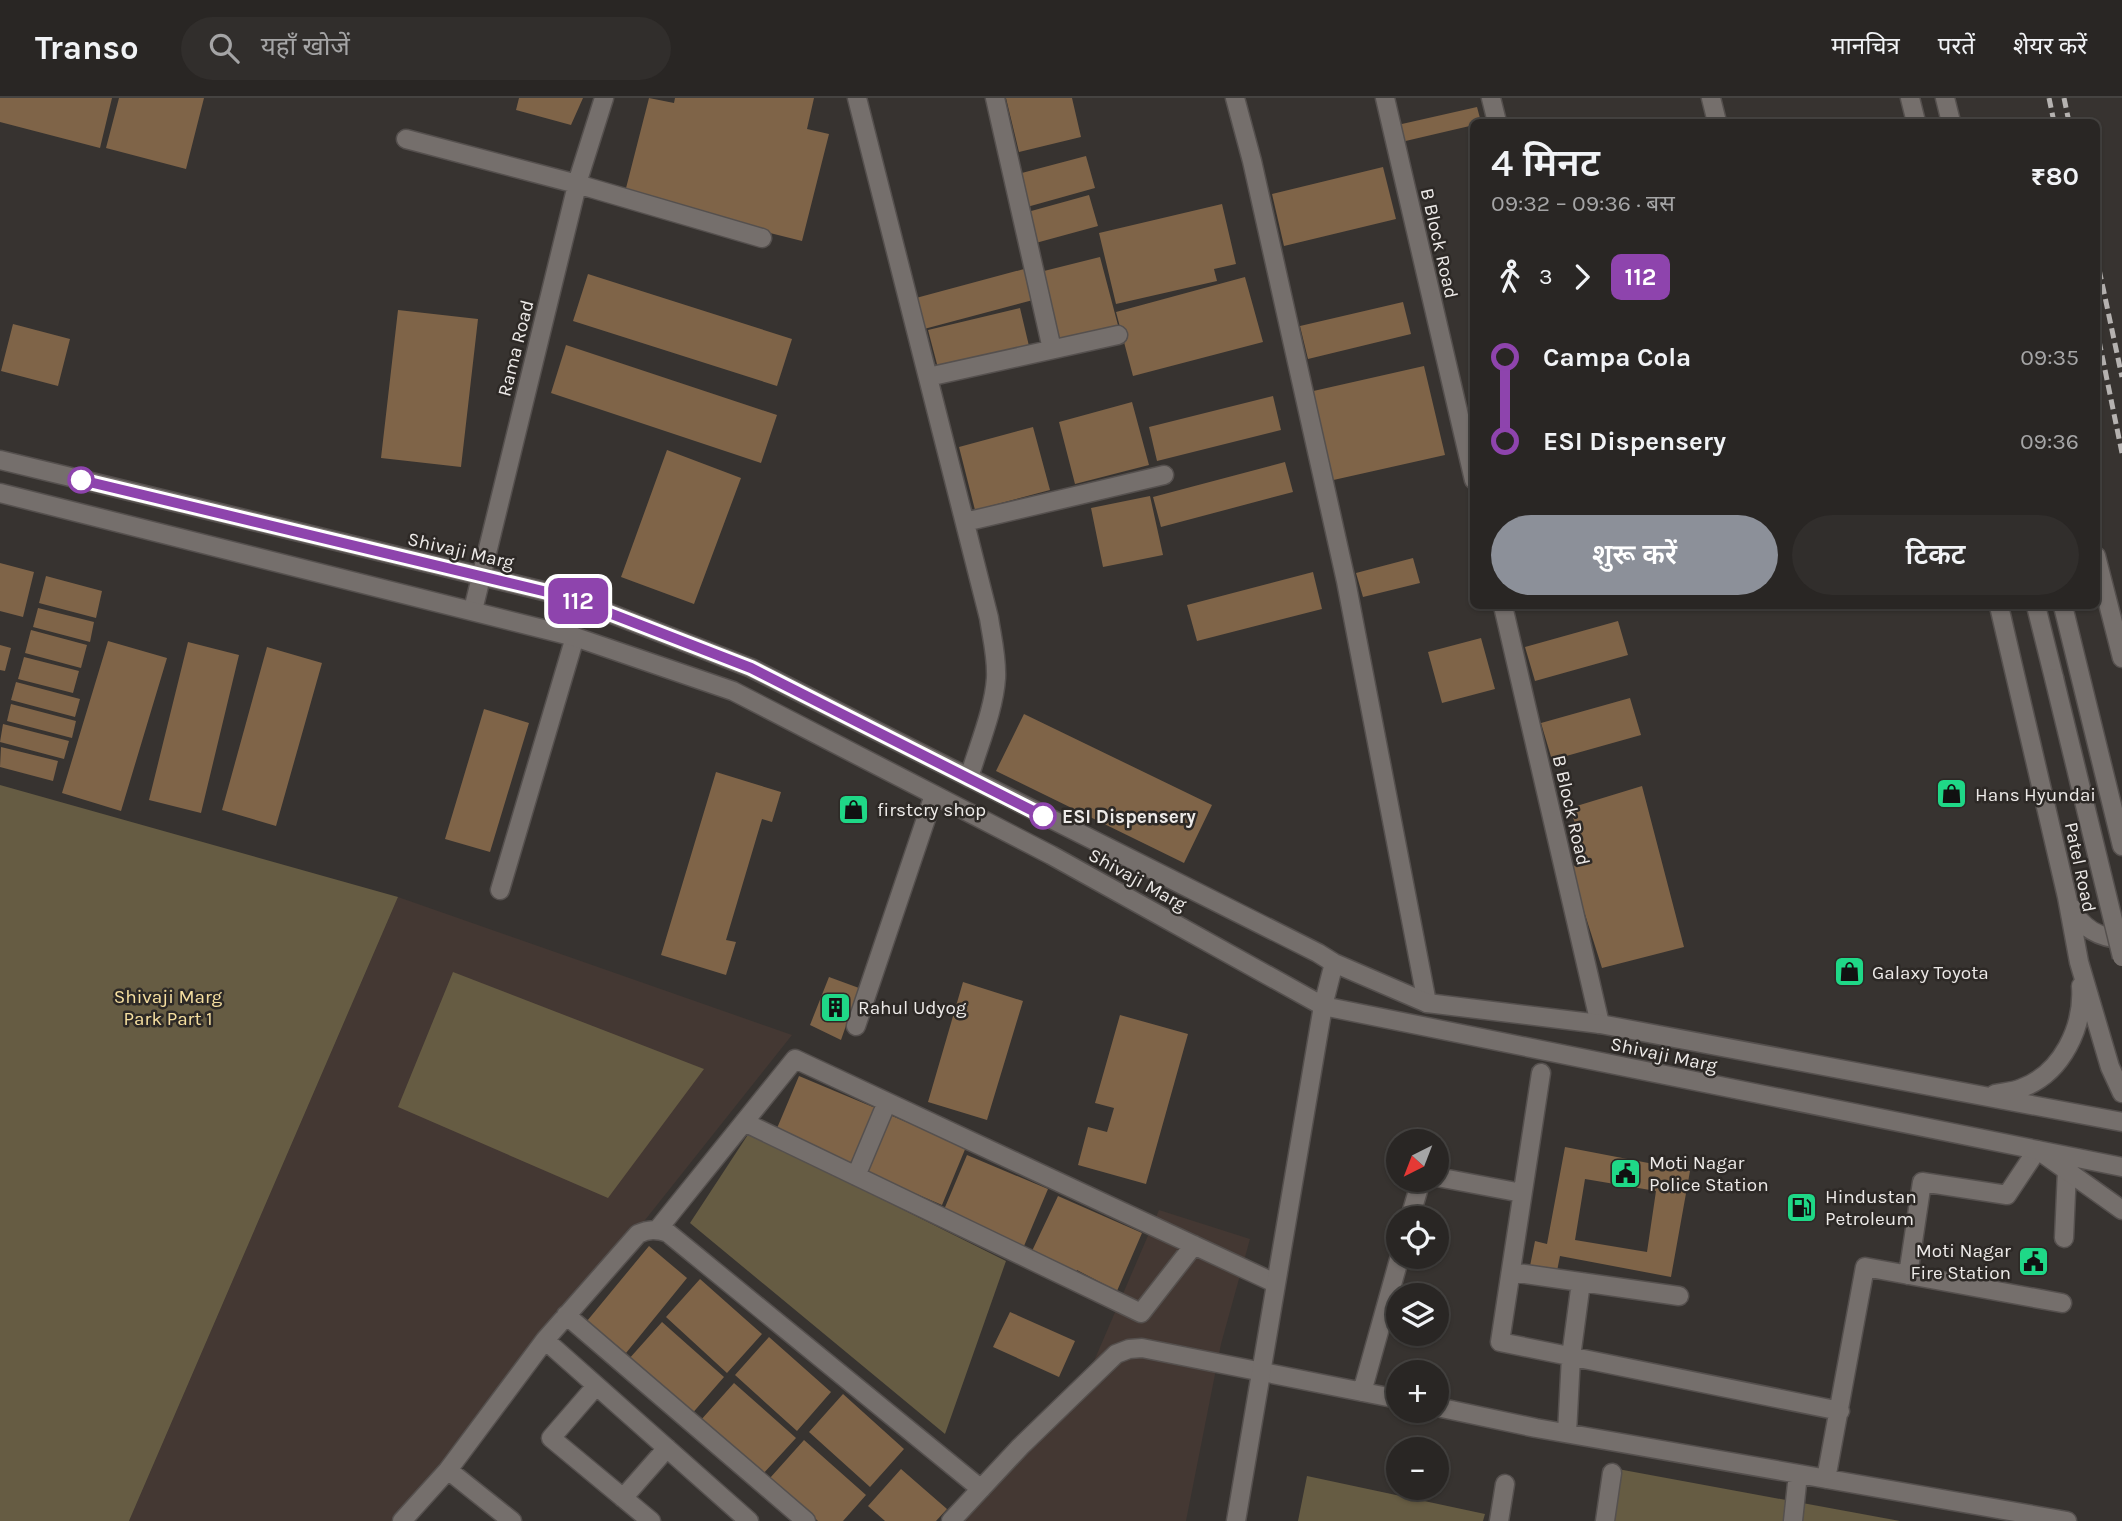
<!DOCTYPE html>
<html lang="hi">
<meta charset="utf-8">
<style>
:root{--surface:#292624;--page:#312e2c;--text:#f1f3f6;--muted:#a5a5a6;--line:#454341;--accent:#8c9099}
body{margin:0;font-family:Karla,"Noto Sans Devanagari",sans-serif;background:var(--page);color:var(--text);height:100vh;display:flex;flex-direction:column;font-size:26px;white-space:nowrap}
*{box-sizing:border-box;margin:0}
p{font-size:23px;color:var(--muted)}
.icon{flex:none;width:38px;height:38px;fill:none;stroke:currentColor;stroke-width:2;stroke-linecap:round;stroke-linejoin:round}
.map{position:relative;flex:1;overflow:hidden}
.panel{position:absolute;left:1470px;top:21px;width:630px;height:490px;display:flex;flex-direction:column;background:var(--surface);border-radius:10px;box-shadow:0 2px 5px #0004,0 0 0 2px var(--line)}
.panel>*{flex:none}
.badge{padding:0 14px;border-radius:10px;font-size:24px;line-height:46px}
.needle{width:46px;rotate:222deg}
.buttons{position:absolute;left:1386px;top:1031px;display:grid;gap:14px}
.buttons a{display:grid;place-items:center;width:63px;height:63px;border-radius:50%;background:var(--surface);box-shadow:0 2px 5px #0004,0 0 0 2px var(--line);font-size:35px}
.map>.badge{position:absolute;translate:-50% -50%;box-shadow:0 0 0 4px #fff}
.legs{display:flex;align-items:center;gap:10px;height:77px;padding:0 21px;font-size:23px}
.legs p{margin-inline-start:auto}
.summary{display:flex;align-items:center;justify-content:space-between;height:119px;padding:0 21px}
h1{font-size:38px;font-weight:600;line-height:52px}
.cta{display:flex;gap:14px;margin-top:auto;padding:14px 21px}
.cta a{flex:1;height:80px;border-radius:42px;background:var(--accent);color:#fff;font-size:28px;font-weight:600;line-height:80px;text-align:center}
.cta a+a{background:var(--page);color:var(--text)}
ul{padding:0 21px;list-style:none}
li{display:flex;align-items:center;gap:24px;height:84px;font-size:26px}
li i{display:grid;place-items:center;width:10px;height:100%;margin:0 9px;background:currentColor}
li i::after{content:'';width:18px;height:18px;margin:-9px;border:5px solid;border-radius:50%;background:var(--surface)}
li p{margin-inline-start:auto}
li:first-child i{background:linear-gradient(#0000 50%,currentColor 0)}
li:last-child i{background:linear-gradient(currentColor 50%,#0000 0)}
header{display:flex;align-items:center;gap:42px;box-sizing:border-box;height:98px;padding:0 35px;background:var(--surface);border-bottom:2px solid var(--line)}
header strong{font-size:33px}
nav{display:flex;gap:38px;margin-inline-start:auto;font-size:24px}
.search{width:490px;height:63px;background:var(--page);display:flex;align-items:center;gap:18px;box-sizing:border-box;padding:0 24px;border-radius:38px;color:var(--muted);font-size:26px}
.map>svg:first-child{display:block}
.built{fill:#443833}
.green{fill:#665c43}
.building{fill:#7f6448;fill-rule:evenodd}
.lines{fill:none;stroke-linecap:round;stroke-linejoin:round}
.street-casing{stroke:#55504e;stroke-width:21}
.secondary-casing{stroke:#55504e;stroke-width:21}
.street{stroke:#756f6c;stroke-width:18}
.secondary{stroke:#756f6c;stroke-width:18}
.rail{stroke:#b5b2b0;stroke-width:5;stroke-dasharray:10 5;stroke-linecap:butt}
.secondary-bridge-casing{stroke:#55504e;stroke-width:21;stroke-linecap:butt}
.secondary-bridge{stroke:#756f6c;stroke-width:18}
.line-1-casing{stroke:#fff;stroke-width:16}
.line-1{stroke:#8e44ad;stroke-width:10}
.stop-1-dot{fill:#fff;stroke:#8e44ad;stroke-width:3.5}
.labels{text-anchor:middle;stroke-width:5;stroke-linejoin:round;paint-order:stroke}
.street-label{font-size:19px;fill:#edeae8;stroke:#2d2926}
.poi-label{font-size:19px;fill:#edeae8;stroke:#2d2926;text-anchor:start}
.stop-label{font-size:19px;font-weight:bold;fill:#edeae8;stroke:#2d2926;text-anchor:start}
.park-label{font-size:19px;fill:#f7e0a1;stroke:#2d2926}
</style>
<header>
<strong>Transo</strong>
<div class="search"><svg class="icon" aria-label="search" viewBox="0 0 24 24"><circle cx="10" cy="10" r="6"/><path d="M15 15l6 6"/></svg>यहाँ खोजें</div>
<nav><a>मानचित्र</a><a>परतें</a><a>शेयर करें</a></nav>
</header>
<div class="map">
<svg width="2122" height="1423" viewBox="0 0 2122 1423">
<rect width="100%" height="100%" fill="#373330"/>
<path class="built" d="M398,799L792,937L406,1423H129Z
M1159,1112L1250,1141L1221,1246L1186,1423H955L1088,1277Z"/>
<path class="green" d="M0,687L398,799L129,1423H0Z
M453,874L704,971L608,1100L398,1009Z
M749,1035L1006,1163L945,1336L690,1125Z
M1607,1369L1900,1423H1598Z
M1307,1378L1485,1416L1483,1423H1298Z"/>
<path class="building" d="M0,0H112L100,50L0,24Z
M119,0H204L186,71L106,50Z
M519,0H583L571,27L516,12Z
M649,0L674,5L675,0H814L807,31L829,36L802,143L624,98Z
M1006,0H1072L1081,39L1019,54Z
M1477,9L1481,24H1474V27L1397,45L1393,28Z
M1086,58L1095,90L1027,109L1018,76Z
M1383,69L1396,121L1284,148L1272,96Z
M1089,97L1098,128L1032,146L1024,115Z
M1222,106L1236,166L1214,171L1217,183L1116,206L1099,135Z
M1100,159L1119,231L1059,247L1040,174Z
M1024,171L1033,202L924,231L916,200Z
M588,176L792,241L777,288L573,223Z
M1245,179L1263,244L1133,278L1116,214Z
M1403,204L1411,236L1308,261L1300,228Z
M1020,210L1029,248L938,270L928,232Z
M398,212L478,221L461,369L381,360Z
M13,226L70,241L58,288L1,273Z
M566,247L777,317L761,365L551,295Z
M1424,268L1445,357L1329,383L1309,294Z
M1273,298L1281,332L1157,363L1149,329Z
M1132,304L1149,367L1075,386L1059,324Z
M1033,329L1050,392L975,412L959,349Z
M667,352L741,380L694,506L621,479Z
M1285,364L1293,394L1161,429L1153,399Z
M1150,398L1163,457L1103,469L1091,410Z
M1413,460L1420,485L1363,499L1356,475Z
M0,465L34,474L23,519L0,513Z
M1313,474L1322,511L1197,543L1187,507Z
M46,478L102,493L96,520L39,505Z
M38,510L94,524L90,544L33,529Z
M1618,523L1628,557L1535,583L1525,549Z
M31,532L87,547L81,570L25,555Z
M1481,540L1495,591L1442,605L1428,554Z
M108,543L167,560L121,713L62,695Z
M188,544L239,557L201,715L149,702Z
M0,547L11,550L5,573L0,572Z
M267,549L322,565L276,728L222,712Z
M24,559L79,573L73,595L18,581Z
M16,584L80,601L75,619L11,602Z
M1630,600L1641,637L1552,662L1541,625Z
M11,606L76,623L72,640L7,623Z
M484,611L529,625L490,754L445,741Z
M1024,616L1212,707L1184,765L996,673Z
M3,626L69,643L64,661L0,644Z
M1,649L58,663L53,683L0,669Z
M716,674L781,694L772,724L762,721L726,842L736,844L726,877L661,857Z
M1642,688L1684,849L1602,870L1570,769L1587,764L1570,710Z
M829,879L859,890L841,942L810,927Z
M963,884L1023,903L987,1022L928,1004Z
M1120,917L1188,936L1146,1086L1078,1067L1088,1029L1107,1034L1114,1010L1095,1005Z
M799,978L880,1012L856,1070L775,1035Z
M885,1015L966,1049L942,1107L861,1072Z
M1565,1049L1690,1073L1671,1179L1560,1158L1557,1173L1530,1168L1535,1143L1547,1146ZM1585,1081L1656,1093L1647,1154L1575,1142Z
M967,1057L1048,1091L1024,1148L943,1114Z
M1058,1098L1142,1135L1117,1193L1077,1172L1075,1178L1032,1153Z
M649,1148L687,1180L626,1255L587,1223Z
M700,1181L762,1236L727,1275L666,1219Z
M1010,1214L1075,1243L1059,1279L993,1249Z
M662,1224L724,1279L690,1318L628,1262Z
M769,1239L831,1294L797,1333L735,1277Z
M734,1285L796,1340L761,1378L700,1323Z
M843,1296L904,1351L870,1389L809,1334Z
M804,1342L866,1397L843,1423H818L770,1380Z
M901,1371L947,1411L936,1423H885L868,1408Z"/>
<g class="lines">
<defs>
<path id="street" d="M857,0L989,520C992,540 997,559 996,580C994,612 978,649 969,680
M995,0L1052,251
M1235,0L1252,63L1346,483L1427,905
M1385,0L1474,382
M1491,0L1497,24
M1711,0L1717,24
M406,41L577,86L762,140
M928,279L1118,237
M965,424L1164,377
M1503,508L1600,926
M473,512L579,79L604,0
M500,792L575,539
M856,928L934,697
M1541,975L1500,1244L1840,1313
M744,1024L1141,1215L1194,1147
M856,1078L887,1004
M1437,1079L1522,1095
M1410,1120L1421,1082
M658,1131L795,961L1275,1185
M2064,1140L2067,1072
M1511,1174L1679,1198
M1908,1177L1922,1084L2007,1097L2037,1052
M566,1217L806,1423
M545,1242L638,1136C649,1131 656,1131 668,1135L981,1391
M596,1288L551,1340L651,1423
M1362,1294L1400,1158
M1437,1309L1536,1330L2067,1423
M1567,1335L1571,1259L1581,1184
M448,1372L512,1423
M1826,1381L1865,1169L2062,1205
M623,1400L667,1350
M402,1423L448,1372L545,1242L749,1423
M951,1423L1020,1349L1116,1256L1129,1251L1142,1250L1398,1301
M1499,1423L1505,1386
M1605,1423L1612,1375
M1793,1423L1798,1376"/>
<path id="secondary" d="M1910,0L1916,24
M1945,0L1951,24
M0,362L568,499L751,570L1318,855L1334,865L1427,905L1600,926L2122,1024
M0,395L575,539L733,593L1051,757L1323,908L2122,1069
M2096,458L2122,560
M1999,508L2067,799L2079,864L2110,969L2122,995
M2036,508L2054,580
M2063,508L2122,748
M2072,810C2081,830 2100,840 2122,841
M1995,996C2003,994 2013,994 2022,990C2062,975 2084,929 2081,888
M2042,1055L2122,1112
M1236,1423L1323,908L1334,865"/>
</defs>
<use href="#street" class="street-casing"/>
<use href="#secondary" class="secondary-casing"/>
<use href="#street" class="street"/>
<use href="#secondary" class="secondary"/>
<path class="rail" d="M2049,0L2054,24
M2064,0L2069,24
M2096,157L2122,279
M2096,228L2122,355"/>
<defs>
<path id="secondary-bridge" d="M2054,580L2122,859"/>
</defs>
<use href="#secondary-bridge" class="secondary-bridge-casing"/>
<use href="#secondary-bridge" class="secondary-bridge"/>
</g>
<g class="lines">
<defs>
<path id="line-1" d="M81,382L568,499L751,570L1043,718"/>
</defs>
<use href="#line-1" class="line-1-casing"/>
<use href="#line-1" class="line-1"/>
</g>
<defs>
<symbol id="shop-square" viewBox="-11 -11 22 22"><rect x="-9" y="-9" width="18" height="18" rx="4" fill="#1fd887" stroke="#2d2926"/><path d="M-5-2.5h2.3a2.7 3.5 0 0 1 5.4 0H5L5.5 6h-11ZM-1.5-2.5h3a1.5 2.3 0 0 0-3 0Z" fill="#111"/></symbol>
<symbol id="building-square" viewBox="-11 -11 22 22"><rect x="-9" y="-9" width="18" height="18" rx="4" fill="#1fd887" stroke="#2d2926"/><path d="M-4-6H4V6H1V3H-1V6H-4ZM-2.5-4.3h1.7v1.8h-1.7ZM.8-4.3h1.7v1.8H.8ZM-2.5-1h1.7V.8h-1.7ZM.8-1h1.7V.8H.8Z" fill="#111"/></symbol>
<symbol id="civic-square" viewBox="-11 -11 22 22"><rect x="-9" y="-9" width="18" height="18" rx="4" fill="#1fd887" stroke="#2d2926"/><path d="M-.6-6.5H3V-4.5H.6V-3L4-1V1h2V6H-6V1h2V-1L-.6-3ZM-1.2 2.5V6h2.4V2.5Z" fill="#111"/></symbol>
<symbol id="fuel-square" viewBox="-11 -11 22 22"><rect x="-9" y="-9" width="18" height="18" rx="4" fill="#1fd887" stroke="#2d2926"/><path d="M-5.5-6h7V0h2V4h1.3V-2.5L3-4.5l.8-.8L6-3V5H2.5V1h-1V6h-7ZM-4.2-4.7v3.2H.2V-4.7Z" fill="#111"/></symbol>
</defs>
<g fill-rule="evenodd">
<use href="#shop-square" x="1934" y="678" width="35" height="35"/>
<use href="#shop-square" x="836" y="694" width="35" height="35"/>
<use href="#shop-square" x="1832" y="856" width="35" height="35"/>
<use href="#building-square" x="818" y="892" width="35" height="35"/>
<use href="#civic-square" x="1608" y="1058" width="35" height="35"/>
<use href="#fuel-square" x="1784" y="1092" width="35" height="35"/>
<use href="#civic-square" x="2016" y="1146" width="35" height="35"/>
</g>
<g class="stop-1-dot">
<circle cx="81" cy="382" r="12"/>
<circle cx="1043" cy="718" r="12"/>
</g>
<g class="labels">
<g class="street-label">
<text transform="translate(1440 145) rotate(77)" y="7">B Block Road</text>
<text transform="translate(515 250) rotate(-76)" y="7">Rama Road</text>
<text transform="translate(461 452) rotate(13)" y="7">Shivaji Marg</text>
<text transform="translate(1572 712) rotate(77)" y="7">B Block Road</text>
<text transform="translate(2081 769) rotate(78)" y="7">Patel Road</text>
<text transform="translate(1138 781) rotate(29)" y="7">Shivaji Marg</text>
<text transform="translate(1664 956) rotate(12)" y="7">Shivaji Marg</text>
</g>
<g class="poi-label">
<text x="1975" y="703">Hans Hyundai</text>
<text x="877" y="718">firstcry shop</text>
<text x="1872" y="881">Galaxy Toyota</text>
<text x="858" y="916">Rahul Udyog</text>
<text x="1649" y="1071">Moti Nagar<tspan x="1649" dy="22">Police Station</tspan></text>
<text x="1825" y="1105">Hindustan<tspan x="1825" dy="22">Petroleum</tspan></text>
<text x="2011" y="1159" text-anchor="end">Moti Nagar<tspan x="2011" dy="22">Fire Station</tspan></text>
</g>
<g class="stop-label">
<text x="1062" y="725">ESI Dispensery</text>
</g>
<g class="park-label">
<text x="168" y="905">Shivaji Marg<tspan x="168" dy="22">Park Part 1</tspan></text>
</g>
</g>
</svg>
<div class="buttons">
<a><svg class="needle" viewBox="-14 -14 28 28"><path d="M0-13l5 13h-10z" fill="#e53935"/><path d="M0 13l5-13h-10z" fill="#a5a5a6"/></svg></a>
<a><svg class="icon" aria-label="locate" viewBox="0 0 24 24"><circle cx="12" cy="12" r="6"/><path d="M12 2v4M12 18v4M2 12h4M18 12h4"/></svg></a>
<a><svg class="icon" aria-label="layers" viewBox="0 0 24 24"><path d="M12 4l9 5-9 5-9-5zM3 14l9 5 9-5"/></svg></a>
<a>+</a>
<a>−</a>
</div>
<b class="badge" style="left:578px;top:503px;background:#8e44ad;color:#fff">112</b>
<section class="panel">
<div class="summary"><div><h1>4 मिनट</h1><p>09:32 – 09:36 · बस</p></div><b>₹80</b></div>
<div class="legs"><svg class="icon" aria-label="walk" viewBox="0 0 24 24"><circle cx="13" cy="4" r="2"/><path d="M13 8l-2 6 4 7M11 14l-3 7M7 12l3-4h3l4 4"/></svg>3<svg class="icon" aria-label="forward" viewBox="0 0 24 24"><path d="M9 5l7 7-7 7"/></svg><b class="badge" style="background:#8e44ad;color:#fff">112</b></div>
<ul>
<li><i style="color:#8e44ad"></i><b>Campa Cola</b><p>09:35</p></li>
<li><i style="color:#8e44ad"></i><b>ESI Dispensery</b><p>09:36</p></li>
</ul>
<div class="cta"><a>शुरू करें</a><a>टिकट</a></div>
</section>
</div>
